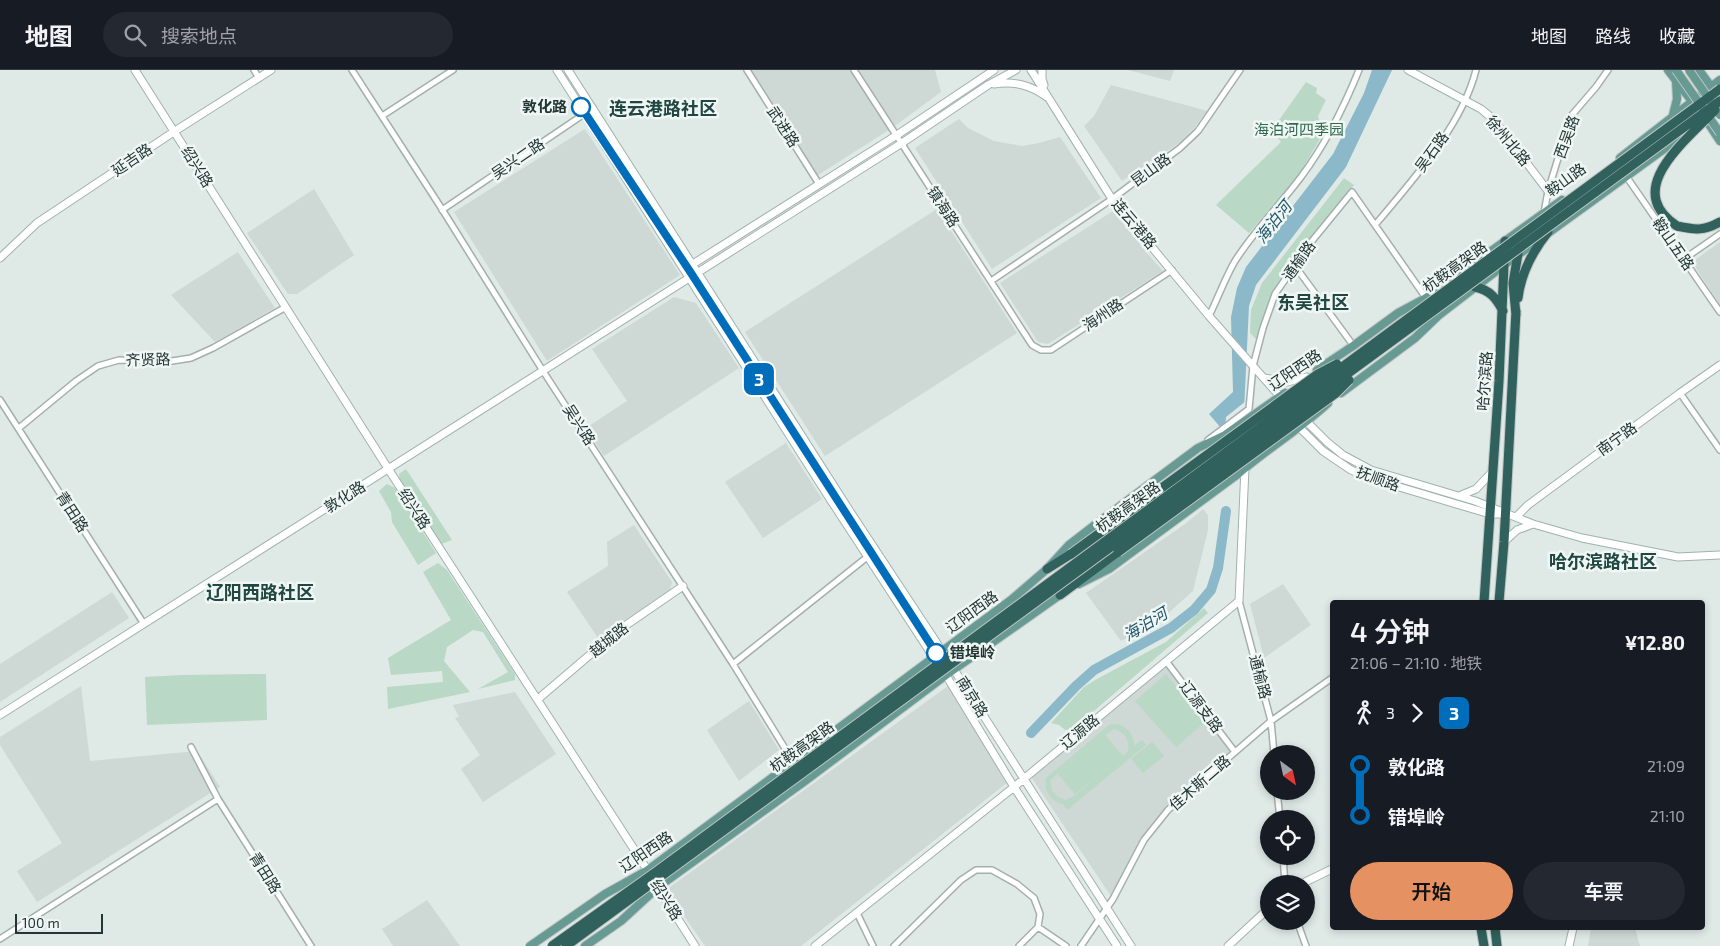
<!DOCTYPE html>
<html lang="zh">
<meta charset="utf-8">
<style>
:root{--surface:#171b24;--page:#242831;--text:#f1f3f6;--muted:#9ea1a6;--line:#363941;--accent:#e59161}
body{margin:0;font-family:"Exo 2","Noto Sans SC",sans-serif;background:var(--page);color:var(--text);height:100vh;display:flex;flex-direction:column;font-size:19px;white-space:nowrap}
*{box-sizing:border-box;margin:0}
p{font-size:16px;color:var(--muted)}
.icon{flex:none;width:28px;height:28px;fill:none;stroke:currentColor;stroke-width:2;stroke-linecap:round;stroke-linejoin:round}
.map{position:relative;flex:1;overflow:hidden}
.drawer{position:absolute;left:1330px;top:530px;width:375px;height:330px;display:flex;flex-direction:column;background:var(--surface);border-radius:5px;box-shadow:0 2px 8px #0003}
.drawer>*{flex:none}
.badge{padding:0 10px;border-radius:8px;font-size:18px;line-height:32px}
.needle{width:32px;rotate:147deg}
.buttons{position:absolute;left:1260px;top:675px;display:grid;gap:10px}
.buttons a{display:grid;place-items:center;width:55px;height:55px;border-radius:50%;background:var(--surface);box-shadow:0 2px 8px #0003;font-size:25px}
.scale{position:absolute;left:15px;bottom:12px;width:88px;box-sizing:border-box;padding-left:5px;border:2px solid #223734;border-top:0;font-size:14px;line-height:18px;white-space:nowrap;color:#223734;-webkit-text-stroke:4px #eff6f3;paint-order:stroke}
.map>.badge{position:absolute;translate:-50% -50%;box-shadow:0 0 0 2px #fff}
.legs{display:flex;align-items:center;gap:8px;height:55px;padding:0 20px;font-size:16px}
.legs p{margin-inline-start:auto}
.headline{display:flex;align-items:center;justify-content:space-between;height:85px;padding:0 20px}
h1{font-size:28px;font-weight:600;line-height:38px}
.cta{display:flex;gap:10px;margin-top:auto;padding:10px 20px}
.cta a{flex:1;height:58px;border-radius:30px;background:var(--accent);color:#111;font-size:20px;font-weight:600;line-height:58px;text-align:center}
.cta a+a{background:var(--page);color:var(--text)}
ul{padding:0 20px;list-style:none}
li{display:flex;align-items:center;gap:18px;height:50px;font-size:19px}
li i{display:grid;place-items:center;width:8px;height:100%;margin:0 6px;background:currentColor}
li i::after{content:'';width:12px;height:12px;margin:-6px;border:4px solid;border-radius:50%;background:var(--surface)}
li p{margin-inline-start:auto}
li:first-child i{background:linear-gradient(#0000 50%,currentColor 0)}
li:last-child i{background:linear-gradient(currentColor 50%,#0000 0)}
header{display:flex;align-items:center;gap:30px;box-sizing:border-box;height:70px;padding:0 25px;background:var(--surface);border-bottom:1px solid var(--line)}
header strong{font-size:24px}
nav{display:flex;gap:28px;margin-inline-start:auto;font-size:18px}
.search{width:350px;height:45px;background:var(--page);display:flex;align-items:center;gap:12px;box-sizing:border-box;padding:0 18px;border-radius:28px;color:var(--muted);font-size:19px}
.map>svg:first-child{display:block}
.built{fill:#ced8d5}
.green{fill:#bad8c6;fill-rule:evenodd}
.water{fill:#8bb9ca}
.pier{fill:#dfe9e6}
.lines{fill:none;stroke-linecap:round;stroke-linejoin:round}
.river{stroke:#8bb9ca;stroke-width:10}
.street-casing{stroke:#a3b0ad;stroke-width:8}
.secondary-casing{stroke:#9fb3af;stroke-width:9}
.primary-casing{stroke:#bdc3c2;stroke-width:10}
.highway-casing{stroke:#bdc3c2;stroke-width:11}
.street{stroke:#fff;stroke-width:5}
.secondary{stroke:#fff;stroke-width:7}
.primary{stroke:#679a93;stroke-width:8}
.highway{stroke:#30615c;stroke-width:9}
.primary-bridge-casing{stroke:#bdc3c2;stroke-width:10;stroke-linecap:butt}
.highway-bridge-casing{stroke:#bdc3c2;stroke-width:11;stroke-linecap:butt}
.primary-bridge{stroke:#679a93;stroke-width:8}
.highway-bridge{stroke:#30615c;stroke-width:9}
.line-1-casing{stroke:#fff;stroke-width:11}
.line-1{stroke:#006dbb;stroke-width:8}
.stop-1-dot{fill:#fff;stroke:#006dbb;stroke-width:2.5}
.labels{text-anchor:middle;stroke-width:5;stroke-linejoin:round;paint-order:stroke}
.stop-label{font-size:15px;font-weight:bold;fill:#223734;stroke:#eff6f3;text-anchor:end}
.street-label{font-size:15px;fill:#223734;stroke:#eff6f3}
.park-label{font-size:15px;fill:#306a4d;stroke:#eff6f3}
.water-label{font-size:16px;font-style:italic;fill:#22586d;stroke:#eff6f3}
.quarter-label{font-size:18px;font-weight:bold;fill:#204742;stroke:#eff6f3}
</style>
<header>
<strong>地图</strong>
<div class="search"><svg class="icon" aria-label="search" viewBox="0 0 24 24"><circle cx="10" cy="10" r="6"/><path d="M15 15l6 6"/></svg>搜索地点</div>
<nav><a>地图</a><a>路线</a><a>收藏</a></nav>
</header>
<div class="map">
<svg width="1720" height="876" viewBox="0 0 1720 876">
<rect width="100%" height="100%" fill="#dfe9e6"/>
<path class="built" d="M747,0H935L941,22L892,58L815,107Z
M1128,0H1174L1170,11Z
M1111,15L1193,37L1207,41L1194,58L1179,73L1122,111L1084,56L1094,46Z
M959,49L968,58L994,71L1022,76L1039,73L1060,67L1101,128L992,199L915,78Z
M585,59L680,205L547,291L454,142Z
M314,119L354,185L297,224H288L247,163Z
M937,139L1017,263L825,386L745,262Z
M1113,141L1146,182L1163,201L1048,274L1038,272L1000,213Z
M1720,172V235L1692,192Z
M238,182L275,238L215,272L171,225Z
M674,227L696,233L739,298L604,386L586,358L627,331L592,279Z
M786,373L822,429L763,468L725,412Z
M1203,439L1208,445V460L1193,521L1156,554L1121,571L1086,523L1185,454Z
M634,455L672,512L670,520L598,568L567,522L608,496L607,472Z
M1283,514L1311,555L1264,588L1250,534Z
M112,522L129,548L0,632V594Z
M1166,591L1235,682L1168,740L1144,770L1113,829L1029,704Z
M81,616L90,691L197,681L220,717L37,832L17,801L62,773L0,675V667Z
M948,616L1008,712L801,876H705L666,820Z
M515,622L556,684L483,732L461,699L480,685L455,648L459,647L453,635Z
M749,631L779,680L739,711L707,660Z
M427,830L460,876H393L382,859Z
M1591,858H1635L1640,876H1588Z"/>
<path class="green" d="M1306,12L1317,18L1316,23L1326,30L1318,46L1321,58L1327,57L1298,106L1249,163L1216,135L1281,72L1272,60Z
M1344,108L1354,115L1307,174L1271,225L1257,270L1250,263L1251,240L1262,213Z
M406,399L452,470L441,474L400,412L399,404Z
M387,414L395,418L436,483L418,495L392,452L391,442L379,421Z
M438,493L447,500L515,604V610L478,619L508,602L483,562L473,560L447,577L444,591L470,622L388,639L387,617L443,612L442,601L391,605L388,588L451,550L423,502Z
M1204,538L1208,543L1073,659L1065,660L1059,655L1051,653L1084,617L1095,610L1166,572Z
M266,604L267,650L147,655L145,607L181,605Z
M1166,604L1205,652L1176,677L1135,631Z
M1117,654C1128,657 1134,665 1134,676L1142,670L1146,675L1067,740L1064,736L1065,735C1052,732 1043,722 1046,708L1109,655ZM1114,659C1125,662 1130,670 1128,681L1123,686L1105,665ZM1058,704L1075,724L1099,705L1073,727L1065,730C1055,727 1049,720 1051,709Z
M1152,672L1164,686L1143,703L1131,689Z"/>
<path class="water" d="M1372,0H1392L1346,97L1256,215L1249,236L1244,340L1221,358L1209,344L1233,322L1231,247L1237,218L1246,197L1333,84L1364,23Z"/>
<path class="pier" d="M1246,331V340L1225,358L1226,347Z"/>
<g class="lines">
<path class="river" d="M1031,663L1076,616L1094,600L1171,558L1194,540L1211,520L1218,498L1226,441"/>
<defs>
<path id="street" d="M254,0L259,8
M352,0L440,136L543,301L733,594L794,693
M747,0L819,114
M854,0L1032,275L1041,280H1051L1172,200
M382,46L453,0
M1626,106L1720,242
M442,140L593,38
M1544,143L1548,121L1571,46L1596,17L1608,0
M1375,155C1411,112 1462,56 1476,0
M1684,189L1720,164
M1295,196L1350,271
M991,211L1112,129L1180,78L1198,61L1240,0
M1209,246C1218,228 1225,208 1235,191C1254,161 1280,135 1301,107C1325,75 1344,37 1359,0
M1680,323L1720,380
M0,330L144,554
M19,358L76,311L98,296L119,290L166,292L191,288L213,278L286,237
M1208,370L1249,339L1253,296L1263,258L1275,224L1312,171L1352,122L1426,228
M1239,531L1271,651L1274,684
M1166,591L1235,682
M733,594L876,480
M191,677L218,729L311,876
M1277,721L1280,749
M1283,786L1285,814
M857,843L873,876
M1297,851L1306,876
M1038,857L1066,876
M0,869L218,729
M894,876L961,810L976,800H992L1017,814L1034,828L1040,844L1038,857L1019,876
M1081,876L1113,829L1144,770L1168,740L1271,651L1332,608"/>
<path id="secondary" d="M135,0L389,400L650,804
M557,0L830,429L936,591
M568,0L851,443L944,584
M1031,0L1112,129L1209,246L1283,330
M1042,0V9L1044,15
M1408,0L1481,39L1493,49L1548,121
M994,14C1015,11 1030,15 1047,27
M0,188L37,153L175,61L271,0
M692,197L693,194L897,65L994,0
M1264,308L1287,312L1307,307
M1304,349L1327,372L1343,385L1371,400L1475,431L1533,454L1582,468L1678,487L1720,485
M1297,355L1323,381L1351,400L1369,408L1490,444H1504
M1459,426L1476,419L1493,401
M1516,447L1528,435L1680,323L1720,295
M1504,472L1517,460L1533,454
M951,595L1131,876
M944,602L1014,717L1117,876
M538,629L619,560L683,516
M0,645L902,73L988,15L1016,0
M655,813L695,876
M1301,814L1332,799
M815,876L1014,717L1239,531L1245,398
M1228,876L1269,838
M1569,876L1573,858"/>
<path id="primary" d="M1668,0L1694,34
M1699,0L1720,29
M1673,45L1677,29L1676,11
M1703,45L1720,71
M1620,88L1720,10
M1317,300L1353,276L1398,243L1426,228L1562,130
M1341,323L1415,268L1439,245L1504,195L1693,58
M1079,514L1109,499L1238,404C1267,379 1300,359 1328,333
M530,876L605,824L648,800L1011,530L1047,499L1069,475L1100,451L1198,378L1225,365L1285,323
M585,876L621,851L658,817L805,711L946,605L1064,522"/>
<path id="highway" d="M1677,156C1695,160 1704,161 1720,152
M1475,217C1490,220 1496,228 1503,241
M1518,228C1521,203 1532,182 1548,162
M1047,499L1071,484
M1060,525L1118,482
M1484,532L1499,311L1505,171L1513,176L1518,184L1513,213L1516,245
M1499,532L1504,472L1516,241
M1481,858L1484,876
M1495,858L1497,876"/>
</defs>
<use href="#street" class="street-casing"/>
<use href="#secondary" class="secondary-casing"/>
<use href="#primary" class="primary-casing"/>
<use href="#highway" class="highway-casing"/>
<use href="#street" class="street"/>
<use href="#secondary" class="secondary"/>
<use href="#primary" class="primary"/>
<use href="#highway" class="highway"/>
<defs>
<path id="primary-bridge" d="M1676,0L1720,63
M1689,0L1720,45"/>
<path id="highway-bridge" d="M1677,156C1621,119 1687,70 1715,40
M1118,482L1336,323L1349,310
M1071,484L1285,328L1318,304L1337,294
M552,876L656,802L1720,19
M566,876L1720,31"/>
</defs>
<use href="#primary-bridge" class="primary-bridge-casing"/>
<use href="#highway-bridge" class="highway-bridge-casing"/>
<use href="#primary-bridge" class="primary-bridge"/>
<use href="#highway-bridge" class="highway-bridge"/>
</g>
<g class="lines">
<defs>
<path id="line-1" d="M581,37L691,203L936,583"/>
</defs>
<use href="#line-1" class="line-1-casing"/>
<use href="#line-1" class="line-1"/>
</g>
<g class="stop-1-dot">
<circle cx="581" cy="37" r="9"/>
<circle cx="936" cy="583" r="9"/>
</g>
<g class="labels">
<g class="stop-label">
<text x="567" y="42">敦化路</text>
<text x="950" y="588" text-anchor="start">错埠岭</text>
</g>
<g class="street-label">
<text transform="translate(783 57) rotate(57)" y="5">武进路</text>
<text transform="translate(1567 67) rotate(-70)" y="5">西吴路</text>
<text transform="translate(1508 71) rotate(50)" y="5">徐州北路</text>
<text transform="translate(1432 82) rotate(-54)" y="5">吴石路</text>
<text transform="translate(518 89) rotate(-34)" y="5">吴兴二路</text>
<text transform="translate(132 90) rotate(-34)" y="5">延吉路</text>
<text transform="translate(197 97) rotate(58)" y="5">绍兴路</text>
<text transform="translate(1151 100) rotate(-36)" y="5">昆山路</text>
<text transform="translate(1566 110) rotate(-36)" y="5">鞍山路</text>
<text transform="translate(943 137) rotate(57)" y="5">镇海路</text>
<text transform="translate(1134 154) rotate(50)" y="5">连云港路</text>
<text transform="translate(1673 174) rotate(55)" y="5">鞍山五路</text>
<text transform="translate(1299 191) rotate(-55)" y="5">通榆路</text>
<text transform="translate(1455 197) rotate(-36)" y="5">杭鞍高架路</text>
<text transform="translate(1103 245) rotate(-34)" y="5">海州路</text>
<text transform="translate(148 290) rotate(-1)" y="5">齐贤路</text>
<text transform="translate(1295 300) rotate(-34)" y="5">辽阳西路</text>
<text transform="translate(1485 311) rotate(-86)" y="5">哈尔滨路</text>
<text transform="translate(579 355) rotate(57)" y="5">吴兴路</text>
<text transform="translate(1617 369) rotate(-36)" y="5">南宁路</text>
<text transform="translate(1378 409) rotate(20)" y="5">抚顺路</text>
<text transform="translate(345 427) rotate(-32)" y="5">敦化路</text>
<text transform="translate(1128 437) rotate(-36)" y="5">杭鞍高架路</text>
<text transform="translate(414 439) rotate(57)" y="5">绍兴路</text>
<text transform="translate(72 442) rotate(57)" y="5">青田路</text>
<text transform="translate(972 542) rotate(-36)" y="5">辽阳西路</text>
<text transform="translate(609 570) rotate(-39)" y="5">越城路</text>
<text transform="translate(1260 607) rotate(75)" y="5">通榆路</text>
<text transform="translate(972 627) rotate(58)" y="5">南京路</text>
<text transform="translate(1201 637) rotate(53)" y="5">辽源支路</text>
<text transform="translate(1080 662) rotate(-40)" y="5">辽源路</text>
<text transform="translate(802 677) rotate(-36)" y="5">杭鞍高架路</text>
<text transform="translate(1200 713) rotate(-41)" y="5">佳木斯二路</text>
<text transform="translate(646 782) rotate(-34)" y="5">辽阳西路</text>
<text transform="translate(265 803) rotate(58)" y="5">青田路</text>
<text transform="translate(666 830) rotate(58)" y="5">绍兴路</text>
</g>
<g class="park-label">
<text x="1299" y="65">海泊河四季园</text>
</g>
<g class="water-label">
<text transform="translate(1273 152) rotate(-52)" y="6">海泊河</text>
<text transform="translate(1145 554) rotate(-31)" y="6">海泊河</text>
</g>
<g class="quarter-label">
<text x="663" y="45">连云港路社区</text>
<text x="1313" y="239">东吴社区</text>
<text x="1603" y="498">哈尔滨路社区</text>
<text x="260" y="529">辽阳西路社区</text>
</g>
</g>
</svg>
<div class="buttons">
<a><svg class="needle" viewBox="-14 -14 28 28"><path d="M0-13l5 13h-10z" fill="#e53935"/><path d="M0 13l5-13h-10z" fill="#9ea1a6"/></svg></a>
<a><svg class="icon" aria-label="locate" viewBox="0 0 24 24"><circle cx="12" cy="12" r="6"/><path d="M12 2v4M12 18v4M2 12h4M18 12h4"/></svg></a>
<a><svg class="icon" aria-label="layers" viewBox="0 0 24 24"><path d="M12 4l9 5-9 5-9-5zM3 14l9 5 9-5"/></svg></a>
</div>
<div class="scale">100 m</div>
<b class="badge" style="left:759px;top:309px;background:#006dbb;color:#fff">3</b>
<section class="drawer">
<div class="headline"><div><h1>4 分钟</h1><p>21:06 – 21:10 · 地铁</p></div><b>¥12.80</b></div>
<div class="legs"><svg class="icon" aria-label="walk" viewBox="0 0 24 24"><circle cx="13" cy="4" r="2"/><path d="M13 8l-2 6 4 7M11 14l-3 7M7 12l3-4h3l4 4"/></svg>3<svg class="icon" aria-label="forward" viewBox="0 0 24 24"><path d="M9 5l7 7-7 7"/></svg><b class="badge" style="background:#006dbb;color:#fff">3</b></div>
<ul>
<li><i style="color:#006dbb"></i><b>敦化路</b><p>21:09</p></li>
<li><i style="color:#006dbb"></i><b>错埠岭</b><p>21:10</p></li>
</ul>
<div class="cta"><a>开始</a><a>车票</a></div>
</section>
</div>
